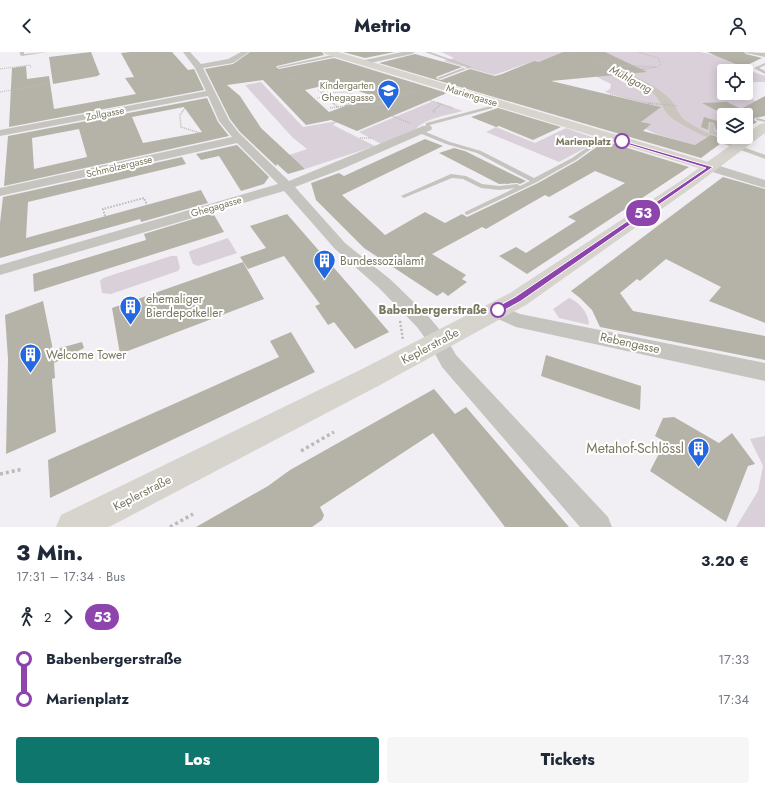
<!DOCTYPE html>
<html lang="de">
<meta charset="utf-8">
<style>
:root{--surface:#fff;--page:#f6f6f7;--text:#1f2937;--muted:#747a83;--accent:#0f766e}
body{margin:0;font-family:Jost,sans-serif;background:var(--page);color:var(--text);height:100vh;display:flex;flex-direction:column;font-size:15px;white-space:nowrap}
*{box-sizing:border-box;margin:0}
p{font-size:13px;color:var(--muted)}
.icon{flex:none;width:22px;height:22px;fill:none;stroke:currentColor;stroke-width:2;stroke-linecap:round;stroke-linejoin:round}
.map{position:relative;height:475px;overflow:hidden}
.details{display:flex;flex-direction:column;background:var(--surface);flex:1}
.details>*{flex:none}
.badge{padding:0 8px;border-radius:13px;font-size:14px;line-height:26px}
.controls{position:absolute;left:717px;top:12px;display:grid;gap:8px}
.controls a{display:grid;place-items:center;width:36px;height:36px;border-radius:4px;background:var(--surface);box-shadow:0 2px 10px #0003;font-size:20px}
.map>.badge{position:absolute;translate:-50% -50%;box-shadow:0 0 0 2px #fff}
.legs{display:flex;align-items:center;gap:6px;height:44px;padding:0 16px;font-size:13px}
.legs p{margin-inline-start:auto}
.headline{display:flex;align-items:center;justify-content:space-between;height:68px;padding:0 16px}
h1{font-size:22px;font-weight:800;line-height:30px}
.primary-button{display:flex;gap:8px;margin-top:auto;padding:8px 16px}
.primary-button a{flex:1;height:46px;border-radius:4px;background:var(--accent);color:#fff;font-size:16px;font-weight:800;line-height:46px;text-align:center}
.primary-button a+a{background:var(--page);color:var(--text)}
ul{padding:0 16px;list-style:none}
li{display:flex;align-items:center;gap:14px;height:40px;font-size:15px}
li i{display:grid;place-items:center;width:6px;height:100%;margin:0 5px;background:currentColor}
li i::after{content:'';width:10px;height:10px;margin:-5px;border:3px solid;border-radius:50%;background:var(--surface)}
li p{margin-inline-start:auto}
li:first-child i{background:linear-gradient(#0000 50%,currentColor 0)}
li:last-child i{background:linear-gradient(currentColor 50%,#0000 0)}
header{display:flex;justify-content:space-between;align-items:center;height:52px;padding:0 16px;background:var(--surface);font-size:18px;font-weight:800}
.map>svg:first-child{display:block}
.green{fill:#dad0da}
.water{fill:#cac6bd}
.building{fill:#b5b3a8;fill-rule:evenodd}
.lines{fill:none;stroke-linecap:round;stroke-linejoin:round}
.path-far4{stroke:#bbbab6;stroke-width:1;stroke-dasharray:1 1;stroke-linecap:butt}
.path-far3{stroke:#bbbab6;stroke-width:1.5;stroke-dasharray:1 1;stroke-linecap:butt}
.path-far2{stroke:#bbbab6;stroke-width:2;stroke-dasharray:1.5 1.5;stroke-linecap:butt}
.path-far1{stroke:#bbbab6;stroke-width:2.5;stroke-dasharray:2 2;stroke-linecap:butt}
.path{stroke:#bbbab6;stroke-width:3.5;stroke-dasharray:3 3;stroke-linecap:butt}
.lane{fill:#c5c4be;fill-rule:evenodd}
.street{fill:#c5c4be;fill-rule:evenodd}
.secondary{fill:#d6d4cd;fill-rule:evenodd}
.primary{fill:#d6d4cd;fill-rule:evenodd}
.line-1{fill:#8e44ad;stroke:#fff}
.stop-1-dot{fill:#fff;stroke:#8e44ad;stroke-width:2}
.labels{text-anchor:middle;stroke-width:4;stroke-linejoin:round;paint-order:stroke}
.far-poi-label{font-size:10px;fill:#7a775f;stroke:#fff;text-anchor:end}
.far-street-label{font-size:10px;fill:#7a775f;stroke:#fff}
.far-stop-label{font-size:10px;font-weight:bold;fill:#7a775f;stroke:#fff;text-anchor:end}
.far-water-label{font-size:11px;font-style:italic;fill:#7e735f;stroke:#fff}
.poi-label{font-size:12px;fill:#7a775f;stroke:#fff;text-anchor:start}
.stop-label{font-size:12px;font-weight:bold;fill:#7a775f;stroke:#fff;text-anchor:end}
.street-label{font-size:12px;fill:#7a775f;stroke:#fff}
.near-poi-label{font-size:14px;fill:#7a775f;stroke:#fff;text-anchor:end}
</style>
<header><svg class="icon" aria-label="back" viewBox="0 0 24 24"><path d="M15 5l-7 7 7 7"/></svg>Metrio<svg class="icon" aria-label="person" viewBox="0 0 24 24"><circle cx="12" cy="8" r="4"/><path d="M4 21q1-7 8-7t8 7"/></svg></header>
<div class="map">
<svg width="765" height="475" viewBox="0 0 765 475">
<rect width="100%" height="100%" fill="#f1eff4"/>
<path class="green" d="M441,0H700L728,6L727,8L735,10L743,16L765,24V30H746V19H724V41H746V37L748,38L747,42L756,50L736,63H724V71L719,74L723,75L716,80L724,82V85H729L712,98L656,82L640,74L643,68L660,55L605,40L610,37L611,32L595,24L534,9L494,23L443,9L454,6Z
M261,30L303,75L338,69L333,73L375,94L305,117L289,103L307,97L292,85L245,33Z
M433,49L463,59C451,62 423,67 416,77L381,92L359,80Z
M496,75L535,91L566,76L600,88L559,110L486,80Z
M228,186L237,201L198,214L193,212L189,201L190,199Z
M171,204H177L180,216L178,219L111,242L102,241L100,229L103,226Z
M569,246C579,250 589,261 589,273L559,266L553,257Z
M765,384V475H736L758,439L763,414L750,387Z"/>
<path class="water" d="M590,9C617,18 647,26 668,45C677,53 676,63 689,71C712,85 739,93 765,103V107C734,95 701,86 673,67C664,61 661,48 653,41C635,27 612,18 590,9Z"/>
<path class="building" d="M91,0L100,23H98V24L53,32L49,5Z
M131,0H172L188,18L194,17L204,38L9,75L12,16L26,14L27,27L49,24L54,57L136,42L125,26L134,25L121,1Z
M250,0H322L324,3L277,14L276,15L279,17L334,6L447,41L357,79L331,68L306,73L263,28L227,33L240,44L261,76L305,117L288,122L277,112L276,114L240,80L230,67L205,17L233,12ZM335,31L373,44L329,60L305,38Z
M343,0H395L365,6Z
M563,0H605L647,20L551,29L661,55L641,70L651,72L643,79L695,93L711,83L725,88L701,106L379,11L415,2L462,15L436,25L437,27L441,28L470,17L495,24L502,22L534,9L539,10Z
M707,0H744L746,2L762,6L743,15Z
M765,44V64L755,66L754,68L757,70L746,76V63H725L702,51L727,50L741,57Z
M207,46L218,70L229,84L4,134L8,84ZM184,55L202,80L143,91L132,65ZM79,77L87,105L34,117L32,86Z
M498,56L561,75L533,88L499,74L496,75L471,65Z
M704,65L724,71V81L716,78L714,71L709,70L708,78L701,75Z
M425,87L443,94L342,143L385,183L425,160L445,171L462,162L467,165L538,131L577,109L605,89L689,115L527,222L499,204L516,195L526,201L576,169L568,165L625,131L595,119L549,145L545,143L486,177L482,175L432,202L466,223L462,227L467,230L448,244L443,240L437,244L364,196L316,148L311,131L339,121L344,124Z
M237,93L269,125L264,132L241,139L219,104L201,108L196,102Z
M454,96L465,99L526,129L520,132L517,131L499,132L439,101Z
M182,105L186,112L28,150L26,186L201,138L208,151L141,170L140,167L0,206V171L3,145Z
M723,125L765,137V271L709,249L721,235L666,207L640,229L637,227L620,241L633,259L765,284V308L600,275L592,258L580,246L571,239Z
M213,161L224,180L34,240L33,222L146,188L144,182Z
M287,162L355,240L389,280L355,297L334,270L328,273L315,254L320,252L284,204L248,217L240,205L266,196L250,174Z
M243,210L264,247L120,302L112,256Z
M43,249L53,298L82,290L84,296L54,311L55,326L52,327L56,380L6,402L8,307L5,263Z
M291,280L315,320L50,446L48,408L279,305L270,289Z
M546,303L641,334L640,358L541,324Z
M434,337L455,362L466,355L569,475H505L433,381L320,455L324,463L322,468L312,475H196L268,434L290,418Z
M674,365L719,391L732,381L755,412L748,414L726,470L650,419L665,390L655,384L663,366Z"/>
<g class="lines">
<path class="path-far4" d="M569,1L577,0
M594,6L628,21
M0,17L30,13L31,16
M646,17L656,15
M616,22L646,17L619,13L658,15L661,12L658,6L638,0
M278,29L297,26
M332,32L321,41L345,40
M335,34L343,37L345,40L359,44V48
M0,40L47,32
M610,42L652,52
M357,44L368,43
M317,46L326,45L318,38L328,35H336
M359,48L384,51L380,52
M429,48L441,52
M384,51L417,38
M334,52L326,45L350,43
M348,52L359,48"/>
<path class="path-far3" d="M349,51L345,54L366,55L384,51
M438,51L453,56
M648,51L677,54
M338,55L345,54
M185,56L180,63L181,75L200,81
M330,56L338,55L333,51
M435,60L433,59L441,52
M392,64L410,71
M360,86H371"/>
<path class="path-far2" d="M105,164L103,157L144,146L147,153"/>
<path class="path-far1" d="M400,269L403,288"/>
<path class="path" d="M301,399L334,380
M0,422L23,417
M170,475L193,462"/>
<path class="lane" d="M20,0H24V2L47,0L22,4L20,3Z
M425,0H430L472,15L466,17L467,15Z
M337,2L338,4L279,16L277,15Z
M765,11V13L759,16L765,19V22L754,16Z
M463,16L466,17L440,27L437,26Z
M502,51H504V53L430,73L429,77L425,76L426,71Z
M758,66L765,68V70L756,68V67Z
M710,71L714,72V79L724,83V85H729L747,91L742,92L709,81Z
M417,78H421L450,90L481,99L534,126L572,106L605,83L609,84L576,108L537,130L467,163L465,162V160L515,136L499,138L481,136L463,127L452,126L406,145L404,146L401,144L451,122L466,124L482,132L499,134L517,132L520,134L530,129L477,101L446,92L417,80Z"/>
<path class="street" d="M183,0H190L201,12L228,7L241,0H249L233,11L203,16L229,68L239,81L289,129L423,74H431L432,76L431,78L342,117L295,135L345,191L391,228L429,265L445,284L456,303L608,465L612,475H580L442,315L431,294L417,275L379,236L335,197L284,139L0,223V213L278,132L237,91L0,144V136L232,85L219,69L208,44L0,84V78L206,39L195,16Z
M402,0H415L412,2L365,12L361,10L365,8Z
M745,0L765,1V5L746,1Z
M710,111L765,128V136L706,118L704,115L706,112Z
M497,252L520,262L765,311V329L516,275L491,264L488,259L491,254Z"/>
<path class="secondary" d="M323,0H338L715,112L718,115L715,118L710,120L705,118L325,2Z"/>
<path class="primary" d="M765,71V81L697,132L526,253L380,333L109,475H56L61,463L362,317L510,241L685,126L742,85H746V82L760,72Z"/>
</g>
<path class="line-1" d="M620,88L713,115L521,249L501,260H495L494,258L495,256L515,245L706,116L620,90Z"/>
<defs>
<symbol id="school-pin" viewBox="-11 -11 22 30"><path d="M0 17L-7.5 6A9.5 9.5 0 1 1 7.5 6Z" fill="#2368e0" stroke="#fff"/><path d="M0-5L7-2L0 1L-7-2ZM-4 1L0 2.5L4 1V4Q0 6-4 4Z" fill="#fff"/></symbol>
<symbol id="building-pin" viewBox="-11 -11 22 30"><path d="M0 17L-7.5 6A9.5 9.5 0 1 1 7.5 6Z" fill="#2368e0" stroke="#fff"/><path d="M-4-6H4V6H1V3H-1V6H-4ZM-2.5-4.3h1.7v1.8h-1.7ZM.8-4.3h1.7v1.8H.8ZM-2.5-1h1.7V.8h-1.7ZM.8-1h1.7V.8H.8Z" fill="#fff"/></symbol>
</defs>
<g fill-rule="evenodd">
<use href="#school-pin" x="376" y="26" width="25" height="34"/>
<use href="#building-pin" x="312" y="196" width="25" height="34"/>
<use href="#building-pin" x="118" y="242" width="25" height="34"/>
<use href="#building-pin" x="18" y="290" width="25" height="34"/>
<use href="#building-pin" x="686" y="384" width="25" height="34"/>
</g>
<g class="stop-1-dot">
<circle cx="622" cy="89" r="7"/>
<circle cx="498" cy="258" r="7"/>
</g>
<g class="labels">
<g class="far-poi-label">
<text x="374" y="37">Kindergarten<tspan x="374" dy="12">Ghegagasse</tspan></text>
</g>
<g class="far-street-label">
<text transform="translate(472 43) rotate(17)" y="4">Mariengasse</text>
<text transform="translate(105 61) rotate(-11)" y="4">Zollgasse</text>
<text transform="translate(119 114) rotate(-13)" y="4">Schmölzergasse</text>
<text transform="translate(216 154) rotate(-16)" y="4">Ghegagasse</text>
</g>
<g class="far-stop-label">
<text x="611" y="93">Marienplatz</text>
</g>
<g class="far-water-label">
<text transform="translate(631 27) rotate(28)" y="4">Mühlgang</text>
</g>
<g class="poi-label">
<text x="340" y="213">Bundessozialamt</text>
<text x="146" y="251">ehemaliger<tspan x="146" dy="14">Bierdepotkeller</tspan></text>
<text x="46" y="307">Welcome Tower</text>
</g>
<g class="stop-label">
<text x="487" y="262">Babenbergerstraße</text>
</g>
<g class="street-label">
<text transform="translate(630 291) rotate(12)" y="4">Rebengasse</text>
<text transform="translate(430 294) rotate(-28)" y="4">Keplerstraße</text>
<text transform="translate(142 441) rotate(-27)" y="4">Keplerstraße</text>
</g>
<g class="near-poi-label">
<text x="684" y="401">Metahof-Schlössl</text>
</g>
</g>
</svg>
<div class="controls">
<a><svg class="icon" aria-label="locate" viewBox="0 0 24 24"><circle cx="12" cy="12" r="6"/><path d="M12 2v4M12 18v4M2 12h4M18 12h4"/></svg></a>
<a><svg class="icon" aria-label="layers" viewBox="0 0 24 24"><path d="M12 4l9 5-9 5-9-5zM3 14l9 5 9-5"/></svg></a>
</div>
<b class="badge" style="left:643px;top:161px;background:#8e44ad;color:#fff">53</b>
</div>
<section class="details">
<div class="headline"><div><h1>3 Min.</h1><p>17:31 – 17:34 · Bus</p></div><b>3.20 €</b></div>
<div class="legs"><svg class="icon" aria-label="walk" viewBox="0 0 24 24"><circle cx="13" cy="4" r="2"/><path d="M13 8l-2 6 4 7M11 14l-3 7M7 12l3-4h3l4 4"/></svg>2<svg class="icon" aria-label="forward" viewBox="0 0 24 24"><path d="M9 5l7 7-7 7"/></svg><b class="badge" style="background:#8e44ad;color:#fff">53</b></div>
<ul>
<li><i style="color:#8e44ad"></i><b>Babenbergerstraße</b><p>17:33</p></li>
<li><i style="color:#8e44ad"></i><b>Marienplatz</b><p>17:34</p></li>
</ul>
<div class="primary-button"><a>Los</a><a>Tickets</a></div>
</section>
